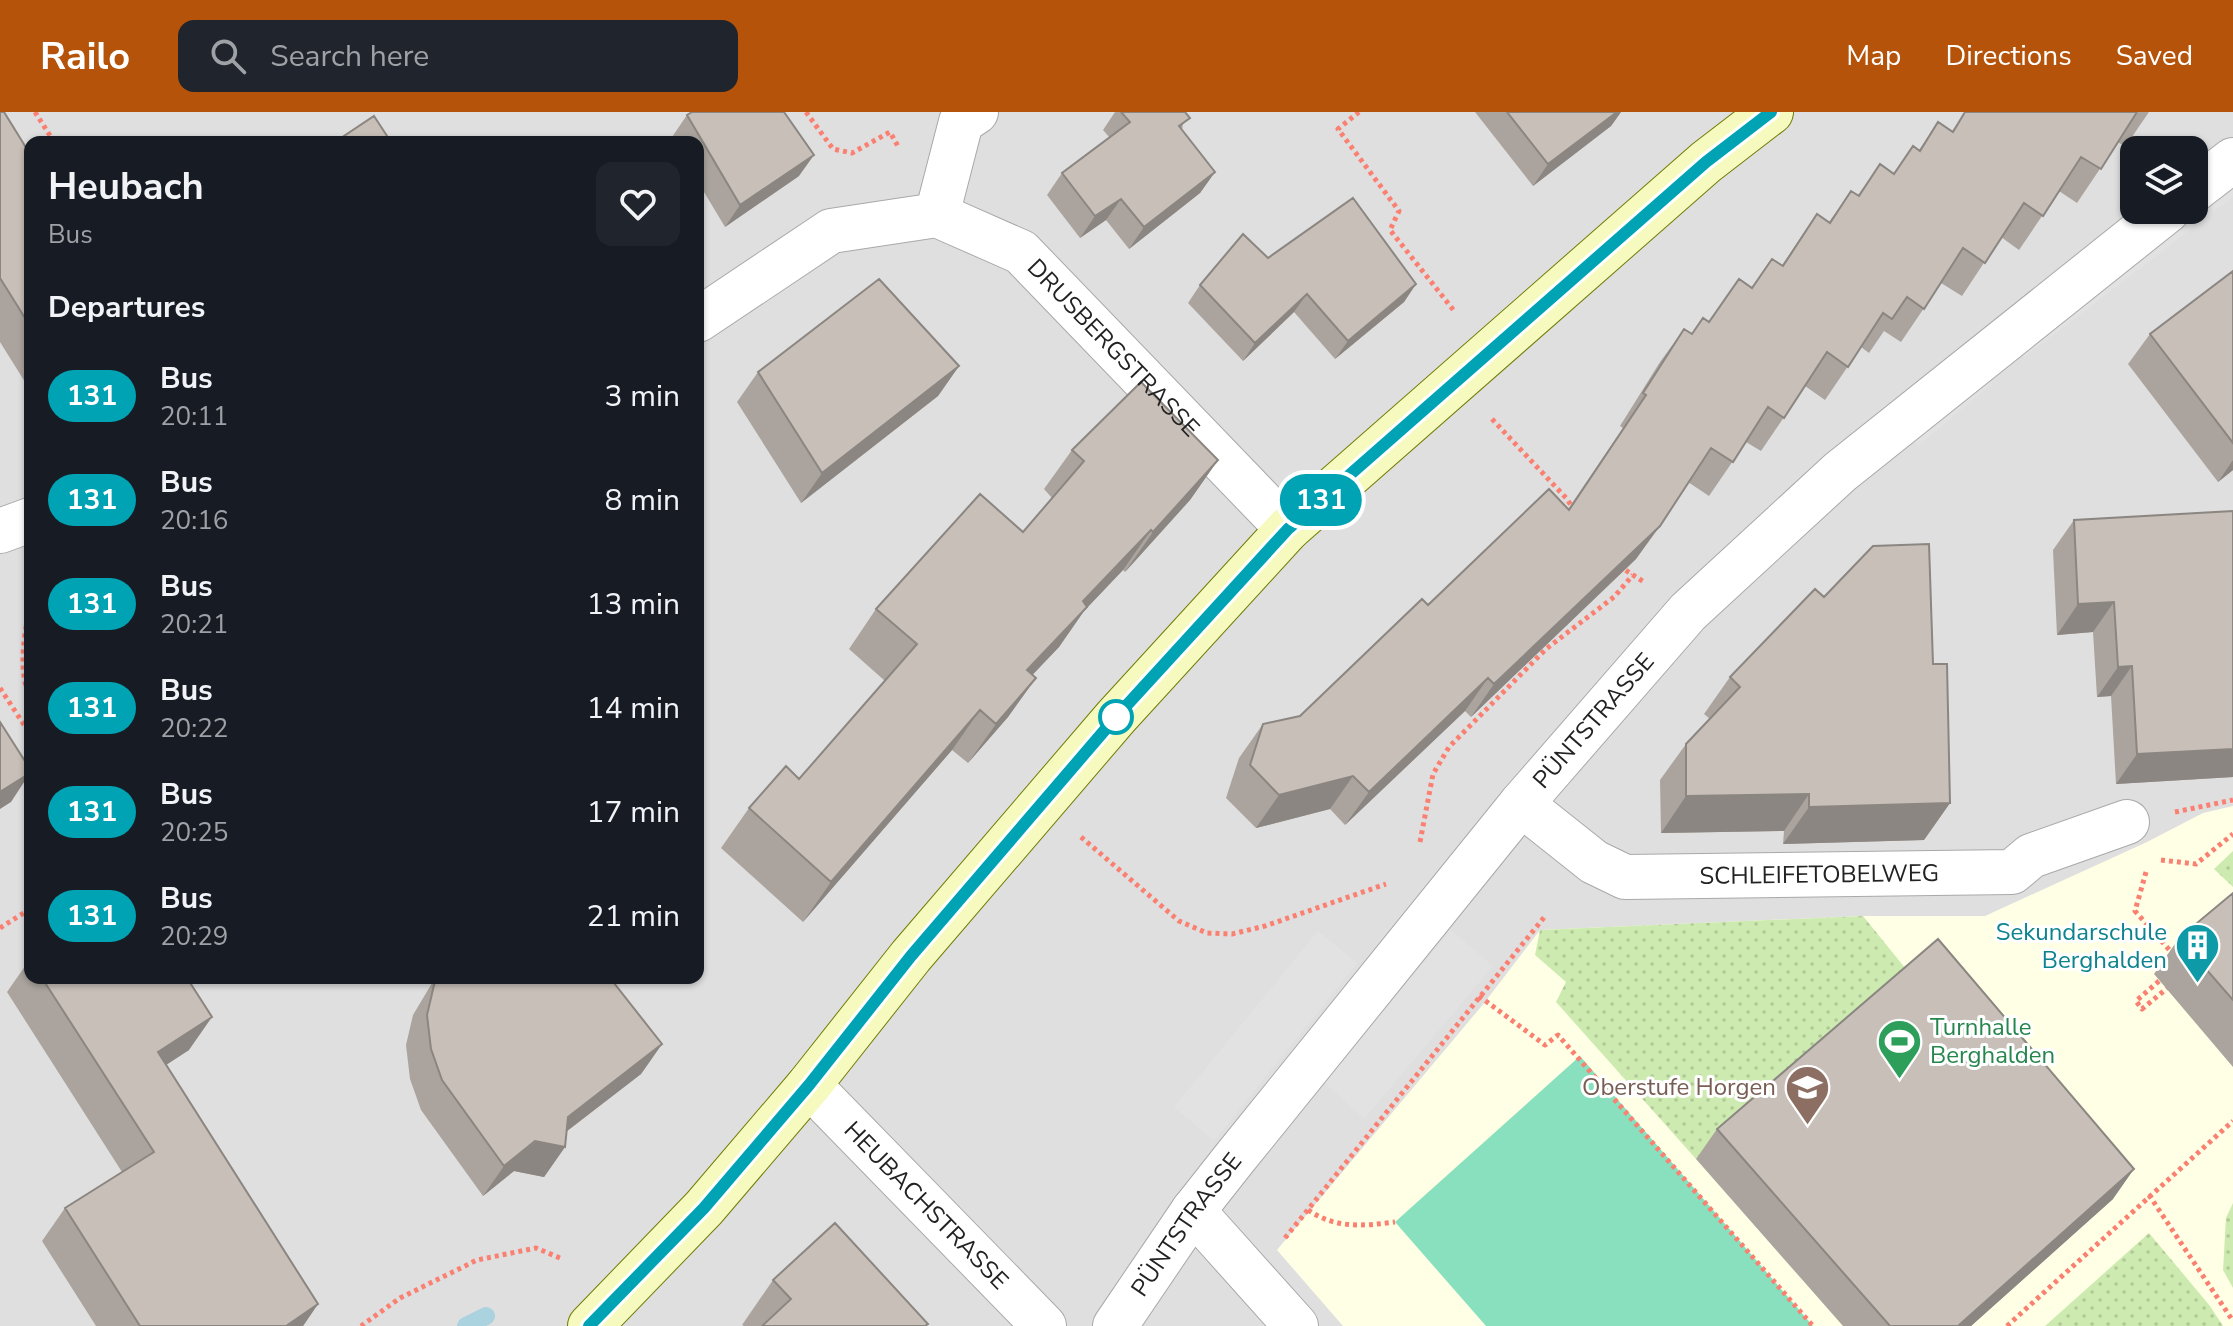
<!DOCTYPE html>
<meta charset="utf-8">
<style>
:root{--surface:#171b24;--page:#20242c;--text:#f1f3f6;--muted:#9ea1a6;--accent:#b45309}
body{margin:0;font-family:"Nunito Sans",sans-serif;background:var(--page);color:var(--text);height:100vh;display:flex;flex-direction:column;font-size:30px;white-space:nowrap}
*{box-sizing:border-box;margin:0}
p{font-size:26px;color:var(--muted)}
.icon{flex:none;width:44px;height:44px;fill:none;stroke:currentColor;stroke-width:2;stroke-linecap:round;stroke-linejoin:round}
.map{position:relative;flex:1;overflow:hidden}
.drawer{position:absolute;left:24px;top:24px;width:680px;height:848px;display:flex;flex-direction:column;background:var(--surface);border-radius:16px;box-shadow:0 2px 6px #0004}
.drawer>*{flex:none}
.badge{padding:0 16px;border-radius:26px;font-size:28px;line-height:52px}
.buttons{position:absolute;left:2120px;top:24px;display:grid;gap:16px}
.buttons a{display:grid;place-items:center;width:88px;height:88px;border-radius:16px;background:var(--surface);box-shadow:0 2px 6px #0004;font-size:40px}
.map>.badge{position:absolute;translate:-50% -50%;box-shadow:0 0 0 4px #fff}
h2{padding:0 24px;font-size:30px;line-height:72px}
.round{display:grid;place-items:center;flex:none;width:84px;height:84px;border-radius:16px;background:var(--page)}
.headline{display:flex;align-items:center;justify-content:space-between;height:136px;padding:0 24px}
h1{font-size:38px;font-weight:700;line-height:60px}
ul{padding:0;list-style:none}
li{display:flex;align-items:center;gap:24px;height:104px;padding:0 24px}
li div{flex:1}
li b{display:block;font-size:30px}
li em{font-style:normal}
li .badge{min-width:88px;font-weight:700;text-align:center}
header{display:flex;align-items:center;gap:48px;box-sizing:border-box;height:112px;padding:0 40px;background:var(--accent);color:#fff}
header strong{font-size:38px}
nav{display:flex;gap:44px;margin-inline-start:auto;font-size:28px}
.search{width:560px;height:72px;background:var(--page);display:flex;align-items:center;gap:20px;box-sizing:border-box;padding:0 28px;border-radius:16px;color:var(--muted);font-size:30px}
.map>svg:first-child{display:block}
.residential{fill:#e0dfdf;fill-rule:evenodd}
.education{fill:#ffffe5}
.grass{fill:url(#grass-dots)}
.pitch{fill:#88e0be}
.parking{fill:#e2e2e2}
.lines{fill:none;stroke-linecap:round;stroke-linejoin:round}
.stream{stroke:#aad3df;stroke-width:18}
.minor-casing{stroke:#a9a9a9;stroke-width:46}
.secondary-casing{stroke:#707d05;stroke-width:46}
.path{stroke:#fa8072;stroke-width:5;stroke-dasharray:4 4;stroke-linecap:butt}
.minor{stroke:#fff;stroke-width:44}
.secondary{stroke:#f7fabf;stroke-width:44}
.wall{fill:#aba49e}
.shaded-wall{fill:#8b8681}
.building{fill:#c7bfb8;stroke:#8b8681;stroke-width:2}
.line-casing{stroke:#fff;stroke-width:18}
.line{stroke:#00a3b4;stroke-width:12}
.stop-dot{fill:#fff;stroke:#00a3b4;stroke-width:4}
.labels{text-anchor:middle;stroke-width:6;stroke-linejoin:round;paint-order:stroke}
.street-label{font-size:24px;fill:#222;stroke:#fff}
.culture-label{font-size:24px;fill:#0d838f;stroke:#fff;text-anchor:end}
.leisure-label{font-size:24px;fill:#27864d;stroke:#fff;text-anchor:start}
.education-label{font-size:24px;fill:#785e54;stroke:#fff;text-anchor:end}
</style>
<header>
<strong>Railo</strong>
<div class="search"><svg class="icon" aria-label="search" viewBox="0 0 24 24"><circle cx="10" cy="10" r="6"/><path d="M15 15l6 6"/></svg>Search here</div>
<nav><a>Map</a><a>Directions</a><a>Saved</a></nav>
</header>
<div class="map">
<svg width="2233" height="1214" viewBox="0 0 2233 1214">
<defs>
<pattern id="grass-dots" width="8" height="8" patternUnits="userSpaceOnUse" patternTransform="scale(2)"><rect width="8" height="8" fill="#cdebb0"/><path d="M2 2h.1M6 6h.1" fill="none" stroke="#b0c997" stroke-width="1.8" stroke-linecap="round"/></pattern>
</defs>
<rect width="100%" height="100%" fill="#f2efe9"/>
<path class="residential" d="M0,0H2233V1214H0ZM30,30H698V866H30ZM2134,38H2194V98H2134Z"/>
<path class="education" d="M2233,694V1214H1343L1277,1138L1485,890L1540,818L1863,804H1985L2147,730L2203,701Z"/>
<path class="grass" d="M2233,739V775L2214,757Z
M1863,804L1910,862L1696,1047L1556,890L1566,870L1535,843L1540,818Z
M2233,1091V1176L2223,1158L2226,1106Z
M2149,1121L2210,1194L2223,1214H2045Z"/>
<path class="pitch" d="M1580,944L1813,1214H1486L1395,1110Z"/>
<path class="parking" d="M2233,61V85L2025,245L2014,231Z
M1979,256L1992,272L1918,334L1904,318Z
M1451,818L1493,854L1364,1007L1324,970Z
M1318,819L1357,851L1214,1029L1174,995Z"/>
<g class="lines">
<path class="stream" d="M466,1214L486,1204"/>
<defs>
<g id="minor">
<path d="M2194,78L2233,48"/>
<path d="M937,103L961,10L976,0"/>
<path id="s1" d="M698,208L831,119L937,103L1021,140L1288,417"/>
<path d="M0,419L30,408"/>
<path id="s2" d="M1521,692L1594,750L1625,765L2012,760L2031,744L2127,710"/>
<path id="s3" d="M809,973L1044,1214"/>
<path d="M1193,1099L1296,1214"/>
<path id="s4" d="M1115,1214L1193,1099L1234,1047L1521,692L1688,500L1840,360L2168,98"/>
</g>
<path id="secondary" d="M590,1214L704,1096L809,973L911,844L1116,605L1288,417L1706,50L1771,0"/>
</defs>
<use href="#minor" class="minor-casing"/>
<use href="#secondary" class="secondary-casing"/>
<path class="path" d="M35,0L54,30
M806,0L833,37L852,41L890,20L899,36
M1359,0L1338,17L1399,99L1390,118L1455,200
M1492,307L1567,387L1574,398
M30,319L26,321L30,342
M1619,454L1644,470
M30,490C25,524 17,554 30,587
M0,576L30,622
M22,664L30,677
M2175,700L2233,688
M1081,725L1179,809L1207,821L1232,822L1265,814L1386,772
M1420,730L1433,662L1449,635L1546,537L1614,485L1633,463
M2161,748L2196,752L2233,722
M2146,760L2135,799L2173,842
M0,816L30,797
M2159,869L2136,889L2142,897L2171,873
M1479,884L1545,933L1558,923L1813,1214
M2149,1083L2233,1209
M1308,1098C1336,1117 1363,1114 1395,1110
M1285,1126L1546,803
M361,1214L400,1186L477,1148L536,1136L560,1146
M2007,1214L2233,1009"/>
<use href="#minor" class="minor"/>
<use href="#secondary" class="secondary"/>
</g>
<path class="wall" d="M0,0L30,42V278L0,230Z
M1115,0H1185L1182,18L1215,60L1200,81L1129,137L1106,108L1080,126L1047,83L1062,61L1110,26L1103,18Z
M1475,0H1621L1611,14L1533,74Z
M1965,0H2149L2125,35L2118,30L2077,91L2059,79L2019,138L2001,125L1962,184L1941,171L1901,230L1884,219L1869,241L1861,235L1825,288L1805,274L1761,339L1746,330L1709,384L1688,370L1636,447L1471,605L1465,599L1345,713L1330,697L1256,716L1226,686L1239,646L1263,612L1300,604L1428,493L1568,397L1623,316L1620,314L1660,250L1684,217L1692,222L1782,153L1817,102L1829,110L1851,79L1858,83L1880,52L1893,61L1919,38L1938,10L1952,19Z
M687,3L799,64L725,115L698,70V30H675L672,25Z
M1268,146L1416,172L1404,190L1335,247L1294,200L1243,249L1188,191L1200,173Z
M2233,159V358L2218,370L2128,252L2150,222Z
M959,254L938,284L801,391L737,290L758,260Z
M1072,338L1218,348L1190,388L1125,460L1123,458L1084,499L1059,535L1032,563L1036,566L1008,605L968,651L952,638L803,810L721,736L749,696L799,667L885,569L849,537L876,497L1023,420L1052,386L1044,377Z
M2074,408L2233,665L2116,672L2111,584L2097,585L2093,520L2057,523L2053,438Z
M1824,485L1933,552L1950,691L1924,728L1783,732L1784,719L1661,721L1660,668L1686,632L1710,607L1704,602L1730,565Z
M2233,781V955L2154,862L2179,826Z
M30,847V866H187L189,938L166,953L318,1192L303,1214H96L42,1129L65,1096L122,1060L7,880Z
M435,866H610L662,932L641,962L566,1020L565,1035L544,1065L514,1059L483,1084L421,998L410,967L406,933L413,903Z
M1717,1017L2113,1087L1971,1214H1843L1696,1047Z
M773,1168L926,1214H744L742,1213Z"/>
<path class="shaded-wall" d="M1617,0H1621L1611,14L1533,74L1548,52Z
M814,43L799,64L725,115L740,93Z
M1215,60L1200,81L1129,137L1144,115Z
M1121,87L1106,108L1080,126L1095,104Z
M1416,172L1404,190L1335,247L1348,229Z
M1307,182L1294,200L1243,249L1255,231Z
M959,254L938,284L801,391L822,361Z
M1218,348L1190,388L1125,460L1153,420Z
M2233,348V358L2218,370Z
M1660,414L1636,447L1471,605L1494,572Z
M1151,418L1123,458L1084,499L1059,535L999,598L1027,558L1083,489Z
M2114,490L2093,520L2057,523L2078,492Z
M2132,554L2111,584L2097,585L2118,555Z
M1036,566L1008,605L968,651L996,612Z
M1488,566L1465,599L1345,713L1369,680Z
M980,598L952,638L803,810L831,770Z
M2233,637V665L2116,672L2137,642Z
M30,661L11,690L0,697V680Z
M1353,664L1330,697L1256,716L1279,683Z
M1809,682L1784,719L1661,721L1686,684Z
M1950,691L1924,728L1783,732L1809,695Z
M212,905L189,938L135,973L158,940Z
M662,932L641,962L550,1032L565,1035L544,1065L514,1059L483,1084L504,1054Z
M2134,1057L2113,1087L1971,1214H1958Z
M318,1192L303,1214H286Z"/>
<path class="building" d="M0,0H4L30,42V214L0,166Z
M692,0H784L814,43L740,93L687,3Z
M1121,0H1185L1190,6L1179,14L1215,60L1144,115L1121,87L1095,104L1062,61L1130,10Z
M1507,0H1617L1548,52Z
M1965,0H2137L2101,57L2081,45L2043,104L2024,91L1985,151L1963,136L1924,197L1907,185L1892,207L1883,201L1848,255L1827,240L1784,306L1768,295L1733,350L1711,336L1660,414L1494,572L1488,566L1369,680L1353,664L1279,683L1250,653L1263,612L1300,604L1422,487L1428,493L1549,377L1569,398L1646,283L1643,281L1684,217L1692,222L1703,206L1709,210L1739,167L1752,176L1772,147L1783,154L1817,102L1830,111L1851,79L1859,84L1880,52L1894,62L1913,34L1920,39L1938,10L1953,20Z
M374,4L391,30H335Z
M1353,86L1416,172L1348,229L1307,182L1255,231L1200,173L1243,122L1268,146Z
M2233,159V331L2150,222Z
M879,167L959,254L822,361L758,260Z
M1141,270L1218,348L1153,420L1151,418L1083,489L1087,495L1027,558L1036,566L996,612L980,598L831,770L749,696L786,654L799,667L917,532L876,497L980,382L1023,420L1084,349L1072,338Z
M2233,399V637L2137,642L2132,554L2118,555L2114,490L2078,492L2074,408Z
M1929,432L1933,552H1947L1950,691L1809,695V682L1686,684V632L1740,575L1730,565L1815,477L1824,485L1873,434Z
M0,610L30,657V661L0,680Z
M2233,781V888L2179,826Z
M1938,827L2134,1057L1958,1214H1890L1717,1017Z
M42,866H187L212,905L158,940L318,1192L286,1214H140L65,1096L154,1040Z
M438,866H610L662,932L568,1005L565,1035L535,1029L504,1054L442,968L431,937L427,903L434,873Z
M835,1111L928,1212L925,1214H762L791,1187L773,1168Z"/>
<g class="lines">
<defs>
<path id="line" d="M589,1214L704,1096L809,973L911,844L1116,605L1288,417L1706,50L1771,0"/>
</defs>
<use href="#line" class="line-casing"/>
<use href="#line" class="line"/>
</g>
<defs>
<symbol id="building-pin" viewBox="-11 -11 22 30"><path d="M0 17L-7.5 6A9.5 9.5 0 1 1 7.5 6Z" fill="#0f9aa8" stroke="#fff"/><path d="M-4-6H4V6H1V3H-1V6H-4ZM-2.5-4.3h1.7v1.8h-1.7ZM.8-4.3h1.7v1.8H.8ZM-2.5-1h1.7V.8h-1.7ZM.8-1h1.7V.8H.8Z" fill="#fff"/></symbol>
<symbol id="stadium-pin" viewBox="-11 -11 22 30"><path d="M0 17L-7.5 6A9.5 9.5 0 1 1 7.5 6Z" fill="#2e9e5b" stroke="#fff"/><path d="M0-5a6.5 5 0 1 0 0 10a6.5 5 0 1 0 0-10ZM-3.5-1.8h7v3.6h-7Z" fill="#fff"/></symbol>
<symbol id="school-pin" viewBox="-11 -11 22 30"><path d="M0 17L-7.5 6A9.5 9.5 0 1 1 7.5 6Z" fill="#8d6e63" stroke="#fff"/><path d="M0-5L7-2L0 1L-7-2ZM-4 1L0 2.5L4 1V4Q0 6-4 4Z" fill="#fff"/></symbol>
</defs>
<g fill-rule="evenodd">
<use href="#building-pin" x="2172" y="808" width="51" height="69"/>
<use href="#stadium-pin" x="1874" y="904" width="51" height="69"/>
<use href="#school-pin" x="1782" y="950" width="51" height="69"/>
</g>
<circle class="stop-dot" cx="1116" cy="605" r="16"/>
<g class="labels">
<g class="street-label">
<text dy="8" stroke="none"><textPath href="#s1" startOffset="492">DRUSBERGSTRASSE</textPath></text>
<text dy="8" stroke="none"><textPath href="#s4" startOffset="772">PÜNTSTRASSE</textPath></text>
<text dy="8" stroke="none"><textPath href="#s2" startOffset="322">SCHLEIFETOBELWEG</textPath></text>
<text dy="8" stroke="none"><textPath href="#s3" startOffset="168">HEUBACHSTRASSE</textPath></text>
<text dy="8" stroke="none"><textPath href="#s4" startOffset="124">PÜNTSTRASSE</textPath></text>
</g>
<g class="culture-label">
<text x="2167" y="828">Sekundarschule<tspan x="2167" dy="28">Berghalden</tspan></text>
</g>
<g class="leisure-label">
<text x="1930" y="923">Turnhalle<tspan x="1930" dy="28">Berghalden</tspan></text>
</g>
<g class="education-label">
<text x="1776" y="983">Oberstufe Horgen</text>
</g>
</g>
</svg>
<div class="buttons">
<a><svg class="icon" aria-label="layers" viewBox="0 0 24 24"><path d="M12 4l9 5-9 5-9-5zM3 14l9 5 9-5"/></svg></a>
</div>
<b class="badge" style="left:1321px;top:388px;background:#00a3b4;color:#fff">131</b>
<section class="drawer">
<div class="headline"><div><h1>Heubach</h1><p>Bus</p></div><a class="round"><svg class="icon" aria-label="heart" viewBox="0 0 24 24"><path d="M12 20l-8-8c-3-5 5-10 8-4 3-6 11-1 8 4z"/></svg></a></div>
<h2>Departures</h2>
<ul>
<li><span class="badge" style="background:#00a3b4;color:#fff">131</span><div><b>Bus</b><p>20:11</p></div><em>3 min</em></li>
<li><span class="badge" style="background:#00a3b4;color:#fff">131</span><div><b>Bus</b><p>20:16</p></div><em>8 min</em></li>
<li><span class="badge" style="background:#00a3b4;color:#fff">131</span><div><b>Bus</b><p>20:21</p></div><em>13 min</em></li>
<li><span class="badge" style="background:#00a3b4;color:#fff">131</span><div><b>Bus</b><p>20:22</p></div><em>14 min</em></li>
<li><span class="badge" style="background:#00a3b4;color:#fff">131</span><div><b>Bus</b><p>20:25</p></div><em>17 min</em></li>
<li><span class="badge" style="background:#00a3b4;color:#fff">131</span><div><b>Bus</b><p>20:29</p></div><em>21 min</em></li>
</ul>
</section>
</div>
